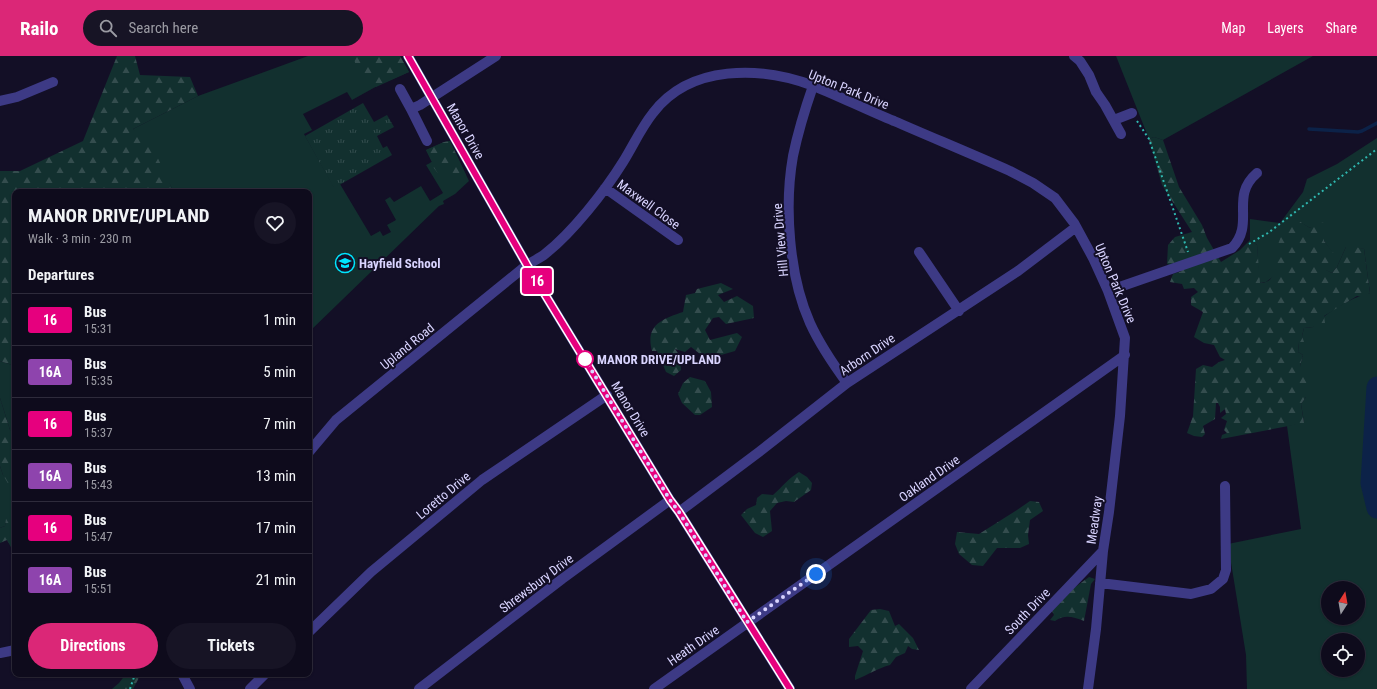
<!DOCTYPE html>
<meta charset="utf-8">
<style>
:root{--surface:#0e0b1c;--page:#171425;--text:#f1f3f6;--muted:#9b9ba3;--line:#2e2b3b;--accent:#db2777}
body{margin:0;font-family:"Roboto Condensed",sans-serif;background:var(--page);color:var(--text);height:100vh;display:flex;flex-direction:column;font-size:15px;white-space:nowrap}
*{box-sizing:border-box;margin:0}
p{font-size:13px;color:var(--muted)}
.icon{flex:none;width:22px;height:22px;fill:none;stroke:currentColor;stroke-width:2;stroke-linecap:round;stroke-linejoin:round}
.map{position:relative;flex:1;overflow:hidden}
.sheet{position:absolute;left:12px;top:133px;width:300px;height:488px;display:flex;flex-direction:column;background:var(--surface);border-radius:8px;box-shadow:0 1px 3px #0004,0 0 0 1px var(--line)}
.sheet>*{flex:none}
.badge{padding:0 8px;border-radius:3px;font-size:14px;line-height:26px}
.needle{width:26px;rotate:11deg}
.controls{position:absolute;left:1321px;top:525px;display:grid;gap:8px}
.controls a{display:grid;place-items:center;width:44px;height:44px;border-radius:50%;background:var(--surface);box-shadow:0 1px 3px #0004,0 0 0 1px var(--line);font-size:20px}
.you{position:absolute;width:20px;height:20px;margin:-10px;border:3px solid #fff;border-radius:50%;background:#1a73e8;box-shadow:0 0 0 6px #1a73e833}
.map>.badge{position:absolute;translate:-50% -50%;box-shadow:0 0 0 2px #fff}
h2{padding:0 16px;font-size:15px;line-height:36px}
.round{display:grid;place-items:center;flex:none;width:42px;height:42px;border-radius:21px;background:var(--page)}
.head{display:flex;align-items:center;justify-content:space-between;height:68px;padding:0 16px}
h1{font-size:19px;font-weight:700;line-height:30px}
.action{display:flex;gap:8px;margin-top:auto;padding:8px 16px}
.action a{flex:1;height:46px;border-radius:24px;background:var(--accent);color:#fff;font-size:16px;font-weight:700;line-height:46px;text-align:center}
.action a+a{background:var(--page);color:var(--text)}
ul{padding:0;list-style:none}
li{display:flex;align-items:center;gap:12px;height:52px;padding:0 16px;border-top:1px solid var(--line)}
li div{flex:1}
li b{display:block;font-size:15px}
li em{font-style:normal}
li .badge{min-width:44px;font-weight:700;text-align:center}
header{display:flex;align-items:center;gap:24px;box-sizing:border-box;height:56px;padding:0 20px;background:var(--accent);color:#fff}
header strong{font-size:19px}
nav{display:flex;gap:22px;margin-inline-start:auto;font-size:14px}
.search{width:280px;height:36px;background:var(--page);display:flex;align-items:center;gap:10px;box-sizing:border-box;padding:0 14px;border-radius:22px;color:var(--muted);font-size:15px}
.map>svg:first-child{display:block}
.grass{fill:#12302f;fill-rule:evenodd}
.forest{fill:url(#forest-firs)}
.park{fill:url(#park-tufts)}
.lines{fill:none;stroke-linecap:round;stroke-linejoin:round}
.stream{stroke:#0c2248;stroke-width:3.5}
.river{stroke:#0c2248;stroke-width:21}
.path{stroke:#2fb8b0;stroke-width:2;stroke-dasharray:2 3;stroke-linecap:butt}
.minor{stroke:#3d3a85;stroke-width:10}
.line-casing{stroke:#fff;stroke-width:9}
.line{stroke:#e6007e;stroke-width:6}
.walk{stroke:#d9d4ff;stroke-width:4;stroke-dasharray:0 7.2}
.stop-dot{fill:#fff;stroke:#e6007e;stroke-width:2}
.labels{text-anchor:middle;stroke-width:4;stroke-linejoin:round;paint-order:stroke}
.street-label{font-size:13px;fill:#d9d4ff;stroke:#130f26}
.poi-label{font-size:13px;font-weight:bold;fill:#d9d4ff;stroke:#130f26;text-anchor:start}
.stop-label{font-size:13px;font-weight:bold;fill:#d9d4ff;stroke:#130f26;text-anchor:start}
</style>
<header>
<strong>Railo</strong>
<div class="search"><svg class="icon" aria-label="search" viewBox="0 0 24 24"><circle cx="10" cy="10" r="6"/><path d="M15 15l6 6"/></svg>Search here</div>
<nav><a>Map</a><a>Layers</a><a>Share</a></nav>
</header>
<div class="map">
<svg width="1377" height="633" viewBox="0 0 1377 633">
<defs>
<pattern id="forest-firs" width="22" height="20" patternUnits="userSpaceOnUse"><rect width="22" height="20" fill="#12302f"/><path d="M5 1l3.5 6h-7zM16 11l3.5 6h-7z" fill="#344d4e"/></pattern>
<pattern id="park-tufts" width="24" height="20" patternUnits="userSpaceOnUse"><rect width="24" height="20" fill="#12302f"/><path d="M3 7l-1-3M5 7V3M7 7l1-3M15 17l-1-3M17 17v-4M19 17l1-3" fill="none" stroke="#344d4e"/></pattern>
</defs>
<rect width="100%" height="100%" fill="#130f26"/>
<path class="grass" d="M308,0H400L409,16L379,29L352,44L347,36L303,58L312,74L304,78L334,131L340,128L371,180L380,175L383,180L391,176L387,169L396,164L385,144L390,141L394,146L421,130L430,145L443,137L426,109L432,106L426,94L444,86L450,85L469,125L455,138L443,145L444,148L439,150L309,276V136H172L171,130L133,73L198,40Z
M1116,0H1313L1163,84L1154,81L1149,83Z
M1377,82V633H1247L1246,599L1228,488L1301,473L1287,370L1304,366L1301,348L1306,341L1300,310L1303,299L1298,296L1299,286H1303L1302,280L1304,272L1313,271C1328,255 1348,243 1370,237L1364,193L1346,191L1337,211L1332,217L1325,214L1334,199L1324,185V167L1310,172L1291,161L1274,220L1266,226L1259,227L1257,189L1250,184V163L1280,167L1303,136L1307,123L1337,108ZM1328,532H1358V562H1328ZM1328,584H1358V614H1328Z
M0,305L15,310V375L10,374L0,342Z
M0,410L3,419L15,425V419V443L7,461L5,470L0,472Z"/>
<path class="forest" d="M117,0H135L140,19L190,21L198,40L133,73L154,94L171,130L172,136H15V310L0,305V115H20L83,85Z
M357,0H400L409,16L376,31L359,21L354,3Z
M1154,81L1163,84L1179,131L1202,169L1207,182L1221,206L1240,194L1250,184L1257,189L1260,227C1273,226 1274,218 1277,207L1274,200L1286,166L1291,160L1310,172L1318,166L1324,167V185L1335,199L1326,214L1332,217L1337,211L1346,191H1356L1364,193L1370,237L1362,241L1357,240L1324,260L1325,267L1313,271L1304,272L1302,280L1304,286H1299L1298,296L1303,299L1300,310L1307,317L1306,341L1301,348L1304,367L1221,383L1222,379L1227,377L1224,374L1227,365L1221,362L1226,358L1225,353L1220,357V351L1218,347H1216L1215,363L1203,370L1205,378L1202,381L1194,380L1187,377L1193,360L1196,313L1203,309L1212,311L1219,306L1225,304L1220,301L1214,289L1204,287L1194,281L1203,256L1191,249V241L1198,236L1194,232L1184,233L1182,228L1170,226L1173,218L1182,215L1167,208L1168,189L1175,181L1192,176L1162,129L1149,83Z
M450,85L466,119L455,120H440L430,107L432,106L426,94L444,86Z
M721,227L733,233L718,239L724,246L737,240L753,250L754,262L726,268L719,261L713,262L705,274L710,284L737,277L742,281L735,295L721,299L713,308L691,291L685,296L675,293L680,300L681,314L674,320L666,316L657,295H652C645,269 662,263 683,256L686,239L695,237L697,233Z
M690,321L705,325L711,336L712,351L700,359H695L682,347L678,338L683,327Z
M0,342L10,374L15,375V425L9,429L3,419L0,410Z
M799,416L807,421L812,427L811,434L794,446L786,445L777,447L770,455L772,475L763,481L755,477L741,459L747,453L756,449L757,442L762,438L773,439C782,431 789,422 799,416Z
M15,443V497L13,495L7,484L0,487V472L5,470L8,449Z
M1030,445L1039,446L1043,455L1030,464L1028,479L1029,488L1020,492H997L983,510L972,509L959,498L955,488L957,476L979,478L1017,454Z
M1089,521L1095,523L1091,528L1084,565C1073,561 1065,558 1055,565L1050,564L1054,559L1052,555L1074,532Z
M880,553L889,555L895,570L899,568L913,582L919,594L912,593L908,590L905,597L896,601L890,609C878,612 868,619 855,624V620L863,595L858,590L849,591V583L871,554Z
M126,618H141L133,633H112L119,627Z"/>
<path class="park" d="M363,47L374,66L387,59L394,71L377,80L383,92L387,90L392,99L334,132L305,80Z"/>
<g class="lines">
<path class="stream" d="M1309,73L1358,76L1362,75L1377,67"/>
<path class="river" d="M1377,331L1371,427L1377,452"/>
<path class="path" d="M1137,65L1149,83L1188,196
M1249,188L1268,177L1377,93
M130,633L135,618"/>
<path class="minor" d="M408,0L527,209L670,444L679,456L790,633
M1074,0L1080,5L1089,19L1096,36L1105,49L1121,78
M813,30C805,53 798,76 793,100C784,151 789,220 810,267C820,289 833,308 847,327
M400,33L411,53L420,49L496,0
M0,45L17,41L53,26
M411,53L427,85
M1114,64L1132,57
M605,132L678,184
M919,196L959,255
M1108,235L1232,192C1256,167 1229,141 1257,117
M309,396L336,364L527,209C533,205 540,202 545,198C572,177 605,135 623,106C633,90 641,72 653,57C690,8 761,10 814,30C841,41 867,54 894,65C933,82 972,98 1010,115L1033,127L1055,142L1074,167L1093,202L1108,235L1125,282L1120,360L1109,456L1103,495L1096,573L1088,633
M679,456L759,396L847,327L1018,215L1076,171
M1100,527L1191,538L1211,533L1223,523L1226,514L1225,430
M309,576L371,516L482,424L607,339
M0,597L15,594
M182,618L190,633
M250,633L265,618
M419,633L562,523L670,444
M654,633L1125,299
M971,633L1103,495"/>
</g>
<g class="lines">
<defs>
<path id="line" d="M408,0L527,209L670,444L679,456L790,633"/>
</defs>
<use href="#line" class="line-casing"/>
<use href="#line" class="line"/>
<path class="walk" d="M585,303L583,300L670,444L679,456L747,566L816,518"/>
</g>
<defs>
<symbol id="school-ring" viewBox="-11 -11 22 22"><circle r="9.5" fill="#130f26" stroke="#00e5ff" stroke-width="1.5"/><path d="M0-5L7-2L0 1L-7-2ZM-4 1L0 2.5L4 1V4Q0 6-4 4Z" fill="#00e5ff"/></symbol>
</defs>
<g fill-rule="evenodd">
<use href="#school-ring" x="334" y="196" width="22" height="22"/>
</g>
<circle class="stop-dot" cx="585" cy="303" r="8"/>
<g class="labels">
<g class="street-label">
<text transform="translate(849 33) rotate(22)" y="5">Upton Park Drive</text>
<text transform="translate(466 75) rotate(60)" y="5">Manor Drive</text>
<text transform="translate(649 148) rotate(36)" y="5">Maxwell Close</text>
<text transform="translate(780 184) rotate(-95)" y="5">Hill View Drive</text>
<text transform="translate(1116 227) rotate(67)" y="5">Upton Park Drive</text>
<text transform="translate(407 290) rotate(-39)" y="5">Upland Road</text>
<text transform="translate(867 298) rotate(-34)" y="5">Arborn Drive</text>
<text transform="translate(631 353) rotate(59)" y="5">Manor Drive</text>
<text transform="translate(929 422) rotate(-35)" y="5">Oakland Drive</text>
<text transform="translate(443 439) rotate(-40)" y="5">Loretto Drive</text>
<text transform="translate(1094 464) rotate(-82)" y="5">Meadway</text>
<text transform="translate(536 527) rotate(-37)" y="5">Shrewsbury Drive</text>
<text transform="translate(1027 555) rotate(-46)" y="5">South Drive</text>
<text transform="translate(693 589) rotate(-35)" y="5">Heath Drive</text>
</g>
<g class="poi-label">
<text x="359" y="212">Hayfield School</text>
</g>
<g class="stop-label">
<text x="597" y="308">MANOR DRIVE/UPLAND</text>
</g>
</g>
</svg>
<div class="controls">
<a><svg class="needle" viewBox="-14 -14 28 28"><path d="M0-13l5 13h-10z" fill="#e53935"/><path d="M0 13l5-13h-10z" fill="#9b9ba3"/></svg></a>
<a><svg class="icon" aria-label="locate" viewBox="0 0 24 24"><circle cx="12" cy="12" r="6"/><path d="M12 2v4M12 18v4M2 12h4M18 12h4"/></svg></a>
</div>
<div class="you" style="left:816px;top:518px"></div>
<b class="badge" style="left:537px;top:225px;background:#e6007e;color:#fff">16</b>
<section class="sheet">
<div class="head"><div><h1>MANOR DRIVE/UPLAND</h1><p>Walk · 3 min · 230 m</p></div><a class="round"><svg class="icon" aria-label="heart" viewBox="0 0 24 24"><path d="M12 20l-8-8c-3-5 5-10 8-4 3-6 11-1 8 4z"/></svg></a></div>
<h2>Departures</h2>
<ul>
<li><span class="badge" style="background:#e6007e;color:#fff">16</span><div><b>Bus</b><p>15:31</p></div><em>1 min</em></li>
<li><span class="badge" style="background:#8e44ad;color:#fff">16A</span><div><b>Bus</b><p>15:35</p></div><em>5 min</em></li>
<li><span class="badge" style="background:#e6007e;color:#fff">16</span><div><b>Bus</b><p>15:37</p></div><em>7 min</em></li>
<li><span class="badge" style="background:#8e44ad;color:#fff">16A</span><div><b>Bus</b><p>15:43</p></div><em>13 min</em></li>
<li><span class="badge" style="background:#e6007e;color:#fff">16</span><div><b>Bus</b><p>15:47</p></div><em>17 min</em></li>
<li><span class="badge" style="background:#8e44ad;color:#fff">16A</span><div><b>Bus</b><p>15:51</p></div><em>21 min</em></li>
</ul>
<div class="action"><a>Directions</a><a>Tickets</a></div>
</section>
</div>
